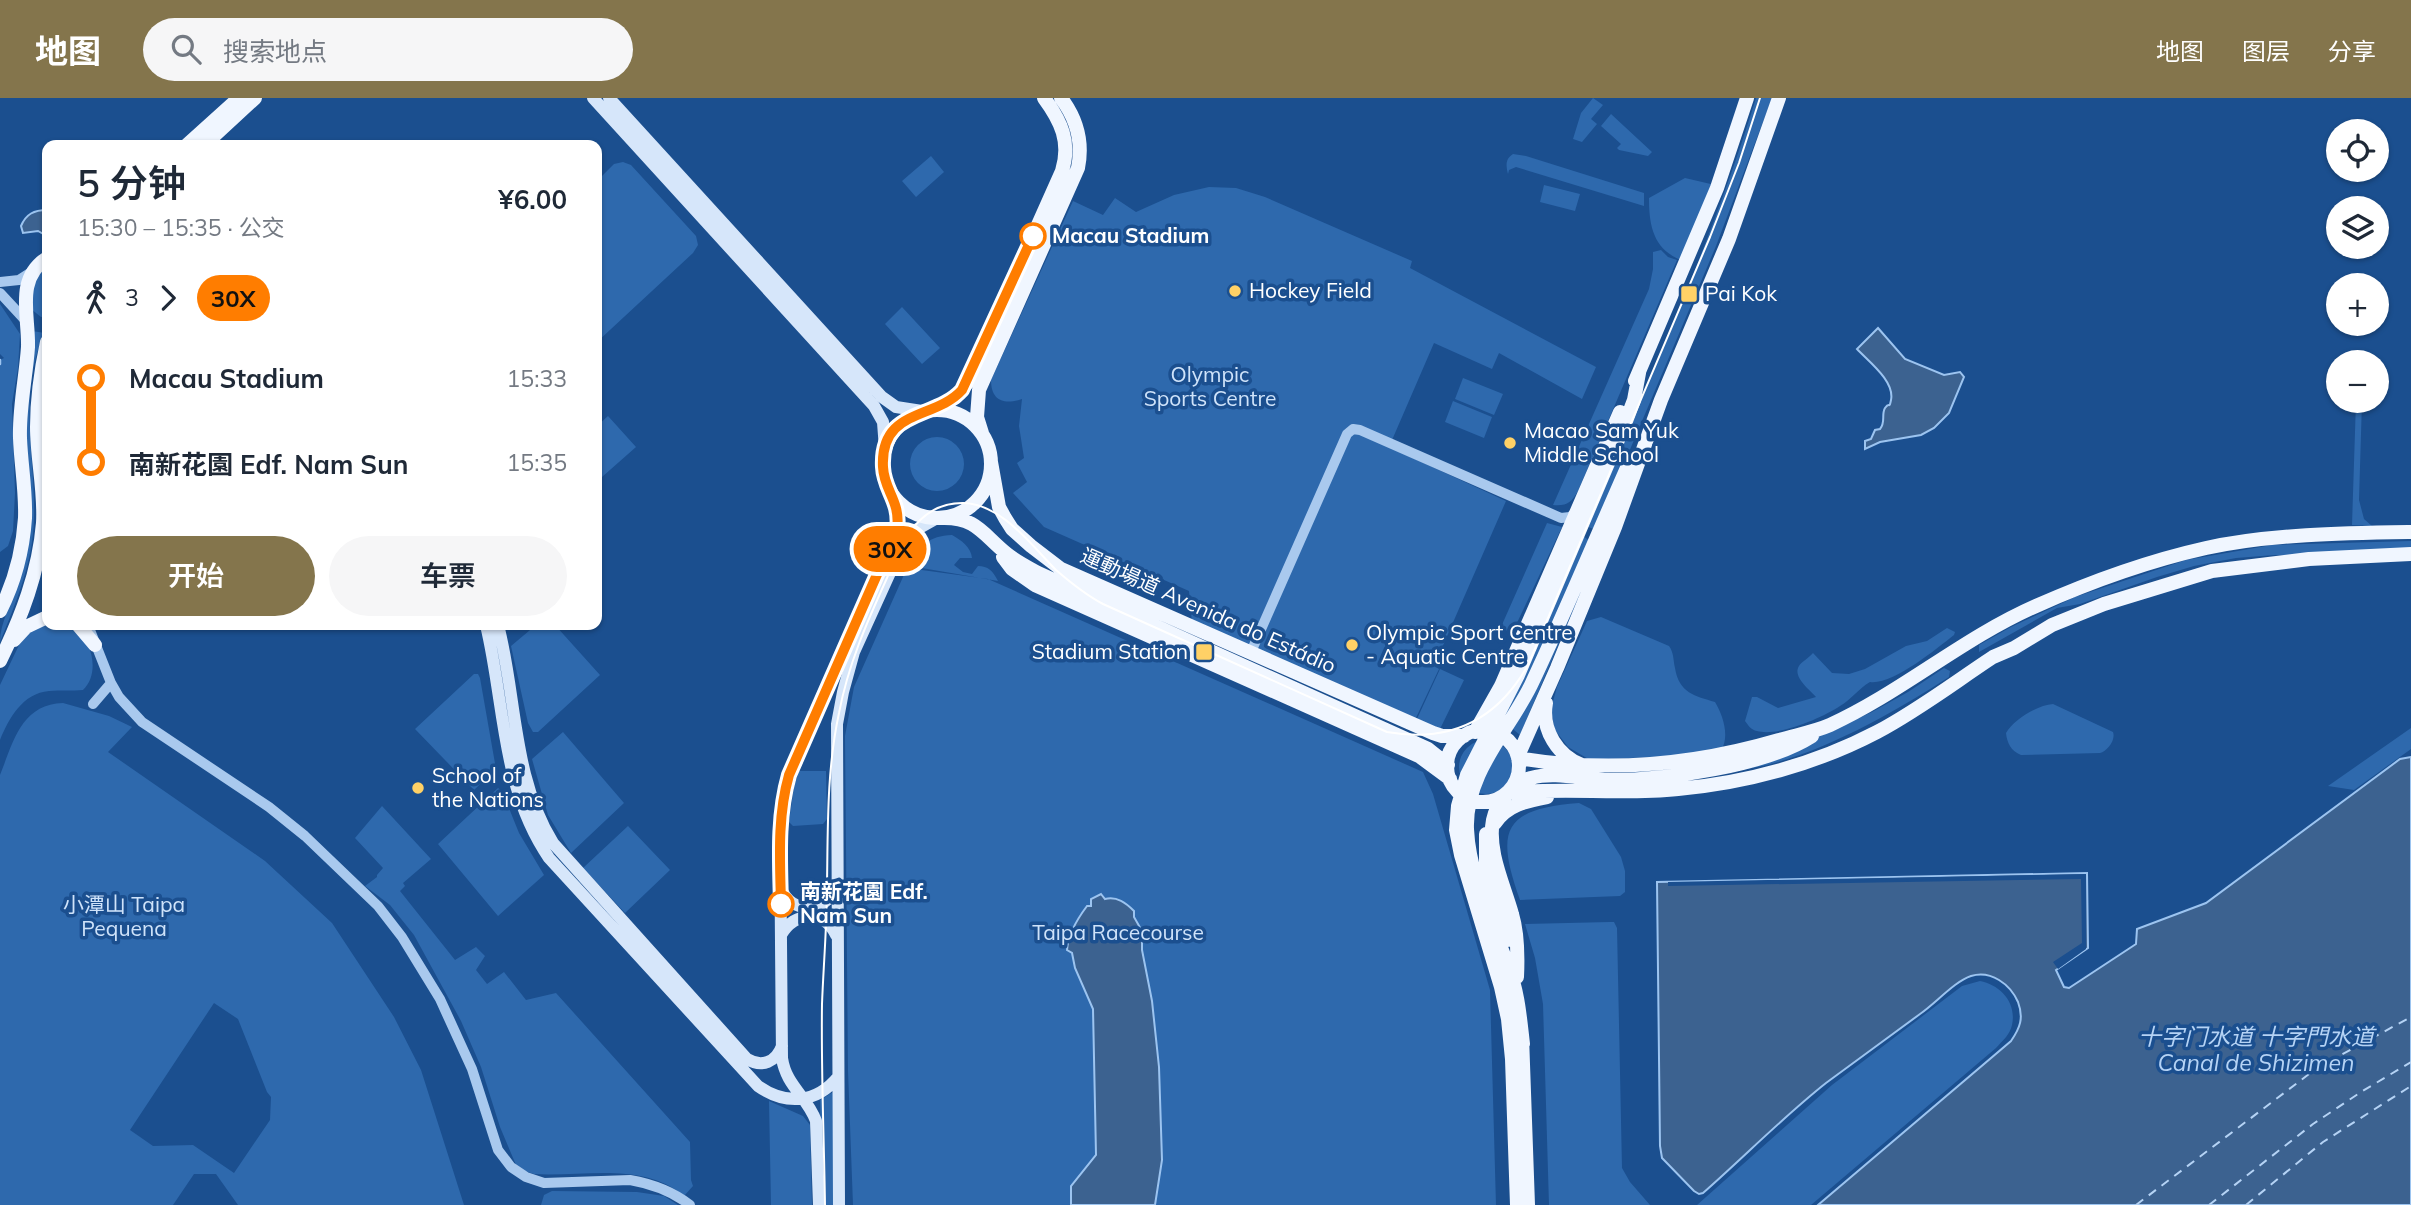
<!DOCTYPE html>
<html lang="zh">
<meta charset="utf-8">
<style>
:root{--surface:#fff;--page:#f6f6f7;--text:#1f2937;--muted:#747a83;--accent:#84754c}
body{margin:0;font-family:Mulish,"Noto Sans SC",sans-serif;background:var(--page);color:var(--text);height:100vh;display:flex;flex-direction:column;font-size:26px;white-space:nowrap}
*{box-sizing:border-box;margin:0}
p{font-size:23px;color:var(--muted)}
.icon{flex:none;width:38px;height:38px;fill:none;stroke:currentColor;stroke-width:2;stroke-linecap:round;stroke-linejoin:round}
.map{position:relative;flex:1;overflow:hidden}
.details{position:absolute;left:42px;top:42px;width:560px;height:490px;display:flex;flex-direction:column;background:var(--surface);border-radius:14px;box-shadow:0 2px 5px #0004}
.details>*{flex:none}
.badge{padding:0 14px;border-radius:23px;font-size:24px;line-height:46px}
.tools{position:absolute;left:2326px;top:21px;display:grid;gap:14px}
.tools a{display:grid;place-items:center;width:63px;height:63px;border-radius:50%;background:var(--surface);box-shadow:0 2px 5px #0004;font-size:35px}
.map>.badge{position:absolute;translate:-50% -50%;box-shadow:0 0 0 4px #fff}
.legs{display:flex;align-items:center;gap:10px;height:77px;padding:0 35px;font-size:23px}
.legs p{margin-inline-start:auto}
.summary{display:flex;align-items:center;justify-content:space-between;height:119px;padding:0 35px}
h1{font-size:38px;font-weight:600;line-height:52px}
.cta{display:flex;gap:14px;margin-top:auto;padding:14px 35px}
.cta a{flex:1;height:80px;border-radius:42px;background:var(--accent);color:#fff;font-size:28px;font-weight:600;line-height:80px;text-align:center}
.cta a+a{background:var(--page);color:var(--text)}
ul{padding:0 35px;list-style:none}
li{display:flex;align-items:center;gap:24px;height:84px;font-size:26px}
li i{display:grid;place-items:center;width:10px;height:100%;margin:0 9px;background:currentColor}
li i::after{content:'';width:18px;height:18px;margin:-9px;border:5px solid;border-radius:50%;background:var(--surface)}
li p{margin-inline-start:auto}
li:first-child i{background:linear-gradient(#0000 50%,currentColor 0)}
li:last-child i{background:linear-gradient(currentColor 50%,#0000 0)}
header{display:flex;align-items:center;gap:42px;box-sizing:border-box;height:98px;padding:0 35px;background:var(--accent);color:#fff}
header strong{font-size:33px}
nav{display:flex;gap:38px;margin-inline-start:auto;font-size:24px}
.search{width:490px;height:63px;background:var(--page);display:flex;align-items:center;gap:18px;box-sizing:border-box;padding:0 24px;border-radius:38px;color:var(--muted);font-size:26px}
.map>svg:first-child{display:block}
.green{fill:#2e69ad;fill-rule:evenodd}
.water{fill:#3c6290;stroke:#9cc4f0;stroke-width:2}
.pier{fill:#1b4f8f}
.lines{fill:none;stroke-linecap:round;stroke-linejoin:round}
.stream{stroke:#9cc4f0;stroke-width:2.5}
.ferry{stroke:#b5d3f5;stroke-width:2;stroke-dasharray:9 7;stroke-linecap:butt}
.tertiary{stroke:#a9c9ee;stroke-width:10}
.secondary{stroke:#d6e6fa;stroke-width:12}
.primary{stroke:#f0f6ff;stroke-width:14}
.tram{stroke:#fff;stroke-width:2}
.line-1-casing{stroke:#fff;stroke-width:16}
.line-1{stroke:#ff7d00;stroke-width:10}
.stop-1-dot{fill:#fff;stroke:#ff7d00;stroke-width:3.5}
.poi-dot{fill:#ffd166;stroke:#1b4f8f;stroke-width:2.5}
.labels{text-anchor:middle;stroke-width:7;stroke-linejoin:round;paint-order:stroke}
.stop-label{font-size:21px;font-weight:bold;fill:#fff;stroke:#1b4f8f;text-anchor:start}
.poi-label{font-size:21px;fill:#fff;stroke:#1b4f8f;text-anchor:start}
.park-label{font-size:21px;fill:#cfe3fa;stroke:#1b4f8f}
.street-label{font-size:21px;fill:#fff;stroke:#1b4f8f}
.water-label{font-size:23px;font-style:italic;fill:#b5d3f5;stroke:#1b4f8f}
</style>
<header>
<strong>地图</strong>
<div class="search"><svg class="icon" aria-label="search" viewBox="0 0 24 24"><circle cx="10" cy="10" r="6"/><path d="M15 15l6 6"/></svg>搜索地点</div>
<nav><a>地图</a><a>图层</a><a>分享</a></nav>
</header>
<div class="map">
<svg width="2411" height="1107" viewBox="0 0 2411 1107">
<rect width="100%" height="100%" fill="#1b4f8f"/>
<path class="green" d="M1593,0L1603,7L1591,21L1597,26L1582,44L1573,41L1581,15Z
M1756,0H1772L1716,148L1596,432L1586,428C1647,287 1711,147 1756,0Z
M1611,16L1652,54L1648,58L1619,52L1617,50L1621,46L1601,28Z
M1513,56L1526,58L1644,95V108L1516,69L1509,72L1508,76C1506,68 1505,61 1513,56Z
M931,58L944,74L916,99L902,83Z
M623,64L631,67L696,138L698,147L693,155L597,244V83L614,66Z
M1685,80L1715,87L1681,162C1653,151 1649,127 1649,100Z
M1544,87L1580,96L1575,113L1540,104Z
M1209,89L1236,90L1265,99L1412,163L1410,170L1596,269L1582,301L1499,255L1492,271L1434,245L1389,349L1506,403L1434,568L1439,571L1414,624L1192,525L1189,493L1044,429L1013,395L1027,384L1017,365L1024,360L1019,328L1022,301C1004,307 991,303 991,282L1073,103L1103,117L1115,100L1136,114L1174,97Z
M1661,152L1668,159L1677,162L1578,393C1571,405 1567,408 1553,407L1649,191L1653,171V154Z
M47,166V218L41,219L31,211C32,191 34,181 47,166Z
M0,206L20,236L18,270L12,306L15,395L13,433L8,448L0,454V262L4,260L0,256Z
M902,209L940,250L922,266L885,226Z
M32,233L45,235C17,291 36,362 34,421C33,464 16,505 0,544C0,524 12,508 14,487C21,402 27,318 32,233Z
M1463,280L1503,296L1494,317L1455,301Z
M1453,303L1492,319L1484,340L1445,324Z
M2356,303H2362L2359,402L2364,421L2372,428L2352,427Z
M608,318L636,349L602,379L597,372V328Z
M910 366a27 27 0 1 1 54 0a27 27 0 1 1-54 0Z
M1547,425L1562,429L1516,527L1497,538Z
M952,437C961,442 971,449 972,460H960L954,467L963,474L972,476L978,468C988,468 993,473 998,483L910,468C919,447 929,438 952,437Z
M1582,437L1591,444L1596,458L1520,637L1508,627L1501,624Z
M2411,443V450L2311,457H2275L2236,460L2194,468L2157,479L2080,506L2057,510L1979,554V547L2011,529L2075,499L2186,462L2272,447Z
M907,470L988,481L1423,674L1433,696L1490,892L1496,1107H853L848,973L845,638L854,589Z
M1601,519L1669,548C1674,555 1673,561 1675,570C1679,595 1695,598 1715,604C1723,617 1730,639 1721,652L1670,658L1590,662L1568,649L1555,632L1551,614L1552,607L1557,589L1587,523Z
M47,524V527C55,527 68,524 74,529C93,543 100,576 83,592C72,593 60,592 49,593C23,595 9,620 0,642V587L19,547L37,526Z
M536,527H555L600,577L538,634H533L528,625L511,548Z
M1947,530L1955,534L1954,537C1936,551 1893,587 1870,584C1859,590 1851,602 1840,608C1822,620 1778,639 1757,633C1751,632 1748,627 1745,623L1752,599H1757L1778,610L1816,599C1810,592 1792,579 1799,568C1801,564 1809,560 1813,555L1832,575L1849,576L1865,571L1906,548L1927,543Z
M1944,570L1950,573L1949,579C1891,616 1809,664 1739,672C1691,678 1641,676 1593,678L1746,665L1822,637L1872,614L1908,594Z
M1440,571L1464,582L1440,631L1416,623Z
M474,576H478L480,580L496,671L474,692L415,631Z
M63,605L109,618L132,629L108,654L265,763L332,825L394,919L421,972L464,1107H238L216,1076H194L173,1107H0V677C13,645 21,606 63,605ZM214,905L238,921L267,994L271,999L270,1022L234,1075L193,1047L153,1048L130,1032Z
M2053,606L2113,634C2116,642 2107,653 2100,655L2021,657C2011,653 2007,645 2006,635C2014,621 2038,607 2053,606Z
M2411,630V651L2354,692L2328,688Z
M563,634L624,705L571,755L548,717L532,661Z
M1459 669a27 27 0 1 1 54 0a27 27 0 1 1-54 0Z
M799,673H826L827,721L823,726L793,728L789,724L794,688Z
M498,690L502,693L519,735L544,777L498,818L438,746Z
M1579,705L1591,711L1621,759L1625,773V794L1620,798L1520,802C1495,732 1503,711 1579,705Z
M382,708L431,761L403,785L405,788L400,793L455,862L476,849L485,858L476,872L487,886L504,874L526,902L556,895L690,1044L691,1082L693,1088L684,1098C643,1063 584,1079 534,1076L525,1073L516,1067L500,1029L481,969L461,923L414,837L390,807L365,788L377,779V777L383,770L355,740Z
M628,728L670,772L625,815L583,770Z
M1610,824H1614L1617,830L1622,1070L1630,1084L1650,1107H1549L1543,906L1535,860L1525,826Z
M1980,883C2000,887 2017,904 2012,927C2010,937 2002,943 1996,950L1811,1107H1697L1832,987L1962,888Z
M833,994L835,1107H822L820,1002Z
M769,1003L803,1018L810,1027L812,1107H771Z
M552,1093L637,1094L664,1098L678,1107H541L544,1097Z"/>
<path class="water" d="M47,112V138L38,133L23,135L21,128C26,116 34,112 47,112Z
M1878,230L1905,261L1944,277L1960,274L1964,279L1949,315L1934,330L1921,337L1880,344L1865,351V343L1871,341L1875,332L1880,331C1886,324 1881,317 1885,310C1890,303 1889,312 1891,302C1895,283 1868,263 1857,251Z
M2411,659V1107H1818L2011,943C2020,930 2024,920 2018,904C2010,886 1991,872 1971,878C1955,883 1935,906 1920,916C1889,939 1857,962 1826,985C1783,1019 1744,1059 1703,1095L1699,1096L1694,1093L1662,1060L1660,1048L1657,784L2087,775L2088,850L2056,872L2064,889L2069,890L2136,846L2137,831L2206,805L2400,661Z
M1101,796L1105,801C1117,798 1126,805 1134,813V819L1142,833V852L1152,903L1159,969L1162,1062L1155,1107H1071V1088L1096,1057L1093,911L1075,870L1072,855L1067,852C1068,836 1078,820 1087,808H1091V801Z"/>
<path class="pier" d="M2086,776V851L2058,871L2053,864L2082,845L2081,781L1668,788V784Z"/>
<g class="lines">
<path class="stream" d="M0,262V266"/>
<path class="ferry" d="M2136,1107L2317,970L2411,919
M2209,1107L2313,1026L2361,994L2411,964
M2246,1107L2323,1044L2411,988"/>
<path class="tertiary" d="M0,184L19,182L33,173
M0,195L26,223
M88,527L111,585L119,599L142,624L269,709L305,738L378,808L402,839L440,901L472,971L498,1052L511,1069L526,1079L544,1085L630,1082C653,1086 672,1093 690,1107
M1251,554L1347,336L1353,331L1360,332L1561,420L1570,419L1576,414
M93,606L111,585"/>
<path class="secondary" d="M593,0L874,308L883,324L885,351
M609,0L882,299L896,309L922,313
M486,527C505,606 501,690 549,760L758,988C785,1007 816,1006 838,979
M498,527C517,600 512,678 553,745L747,961C762,970 776,964 782,948
M781,791C793,816 823,815 836,791
M781,837C794,813 824,812 836,837
M819,1107L816,1023C807,998 786,988 782,960L780,729L785,692L801,649L895,440L898,413L892,395
M839,1107L837,626L843,594L854,554L903,446L914,433L937,420"/>
<path class="primary" d="M187,47L239,0
M204,47L255,0
M1635,283L1717,90L1747,0
M883 366a54 54 0 1 1 108 0a54 54 0 1 1-108 0Z
M932,312L956,299L968,284L1062,73C1071,44 1061,23 1044,0
M982,335L977,319L979,292L1078,70C1083,45 1077,21 1061,0
M991,364L999,409L1005,420L1012,431L1031,448L1061,471L1433,635L1442,638H1464
M942,420C977,419 983,437 1007,456C1017,464 1029,470 1040,476L1428,651L1448,667
M1003,459L1012,471L1035,487L1419,658L1450,681
M0,513C14,485 23,451 25,420C26,393 21,367 20,340C19,309 26,279 28,249C29,217 15,181 47,160
M78,527L95,547
M14,542L26,529L47,519
M0,563C21,520 39,474 43,425C45,393 37,361 37,329C37,301 41,272 47,244
M1546,605C1541,632 1558,658 1582,667
M1447 668a36 36 0 1 1 72 0a36 36 0 1 1-72 0Z
M1475,634L1501,588L1620,314
M1518,658L1557,570L1615,429L1661,302L1729,141L1779,0
M1518,660C1606,675 1694,667 1779,642C1796,637 1814,634 1830,627C1902,594 1963,540 2036,508C2090,484 2148,463 2206,450C2269,436 2346,435 2411,434
M1507,695C1564,689 1621,697 1678,691C1746,685 1816,666 1877,634C1917,613 1955,584 1993,559L2014,550L2052,527L2104,506L2212,473L2309,461L2411,456
M1495,725C1507,707 1526,703 1547,699
M1486,736V768L1507,842
M1517,879C1518,858 1518,836 1512,816C1504,787 1487,753 1493,722C1497,704 1512,686 1531,680C1556,673 1584,682 1610,682C1666,682 1765,668 1812,638
M1522,938L1528,1107
M1523,946C1520,920 1518,893 1508,868C1492,824 1469,777 1467,731C1465,675 1508,634 1531,587C1566,513 1597,437 1630,363
M1517,1107L1512,961L1508,921L1501,889L1461,757L1456,732L1458,708L1467,677L1518,577L1626,323L1634,302L1639,275"/>
<path class="tram" d="M825,1107C824,1040 821,973 822,906C823,879 825,853 826,826C829,756 824,684 839,615C848,567 867,524 887,480C902,445 918,404 964,405C1003,407 1031,447 1056,472C1071,485 1086,497 1103,506L1387,634C1450,645 1497,622 1528,567L1710,139L1739,65L1760,0"/>
</g>
<g class="lines">
<defs>
<path id="line-1" d="M781,806C780,763 777,719 789,677L897,431C901,403 884,393 883,369C880,310 935,322 962,292L1033,138"/>
</defs>
<use href="#line-1" class="line-1-casing"/>
<use href="#line-1" class="line-1"/>
</g>
<g class="stop-1-dot">
<circle cx="1033" cy="138" r="12"/>
<circle cx="781" cy="806" r="12"/>
</g>
<g class="poi-dot">
<circle cx="1235" cy="193" r="7"/>
<rect x="1680" y="187" width="18" height="18" rx="3.5"/>
<circle cx="1510" cy="345" r="7"/>
<circle cx="1352" cy="547" r="7"/>
<rect x="1195" y="545" width="18" height="18" rx="3.5"/>
<circle cx="418" cy="690" r="7"/>
</g>
<g class="labels">
<g class="stop-label">
<text x="1052" y="145">Macau Stadium</text>
<text x="800" y="801">南新花園 Edf.<tspan x="800" dy="24">Nam Sun</tspan></text>
</g>
<g class="poi-label">
<text x="1249" y="200">Hockey Field</text>
<text x="1705" y="203">Pai Kok</text>
<text x="1524" y="340">Macao Sam Yuk<tspan x="1524" dy="24">Middle School</tspan></text>
<text x="1366" y="542">Olympic Sport Centre<tspan x="1366" dy="24">- Aquatic Centre</tspan></text>
<text x="1188" y="561" text-anchor="end">Stadium Station</text>
<text x="432" y="685">School of<tspan x="432" dy="24">the Nations</tspan></text>
</g>
<g class="park-label">
<text x="1210" y="284">Olympic<tspan x="1210" dy="24">Sports Centre</tspan></text>
<text x="124" y="814">小潭山 Taipa<tspan x="124" dy="24">Pequena</tspan></text>
<text x="1118" y="842">Taipa Racecourse</text>
</g>
<g class="street-label">
<text transform="translate(1208 513) rotate(24)" y="7">運動場道 Avenida do Estádio</text>
</g>
<g class="water-label">
<text x="2256" y="947">十字门水道 十字門水道<tspan x="2256" dy="26">Canal de Shizimen</tspan></text>
</g>
</g>
</svg>
<div class="tools">
<a><svg class="icon" aria-label="locate" viewBox="0 0 24 24"><circle cx="12" cy="12" r="6"/><path d="M12 2v4M12 18v4M2 12h4M18 12h4"/></svg></a>
<a><svg class="icon" aria-label="layers" viewBox="0 0 24 24"><path d="M12 4l9 5-9 5-9-5zM3 14l9 5 9-5"/></svg></a>
<a>+</a>
<a>−</a>
</div>
<b class="badge" style="left:890px;top:451px;background:#ff7d00;color:#111">30X</b>
<section class="details">
<div class="summary"><div><h1>5 分钟</h1><p>15:30 – 15:35 · 公交</p></div><b>¥6.00</b></div>
<div class="legs"><svg class="icon" aria-label="walk" viewBox="0 0 24 24"><circle cx="13" cy="4" r="2"/><path d="M13 8l-2 6 4 7M11 14l-3 7M7 12l3-4h3l4 4"/></svg>3<svg class="icon" aria-label="forward" viewBox="0 0 24 24"><path d="M9 5l7 7-7 7"/></svg><b class="badge" style="background:#ff7d00;color:#111">30X</b></div>
<ul>
<li><i style="color:#ff7d00"></i><b>Macau Stadium</b><p>15:33</p></li>
<li><i style="color:#ff7d00"></i><b>南新花園 Edf. Nam Sun</b><p>15:35</p></li>
</ul>
<div class="cta"><a>开始</a><a>车票</a></div>
</section>
</div>
